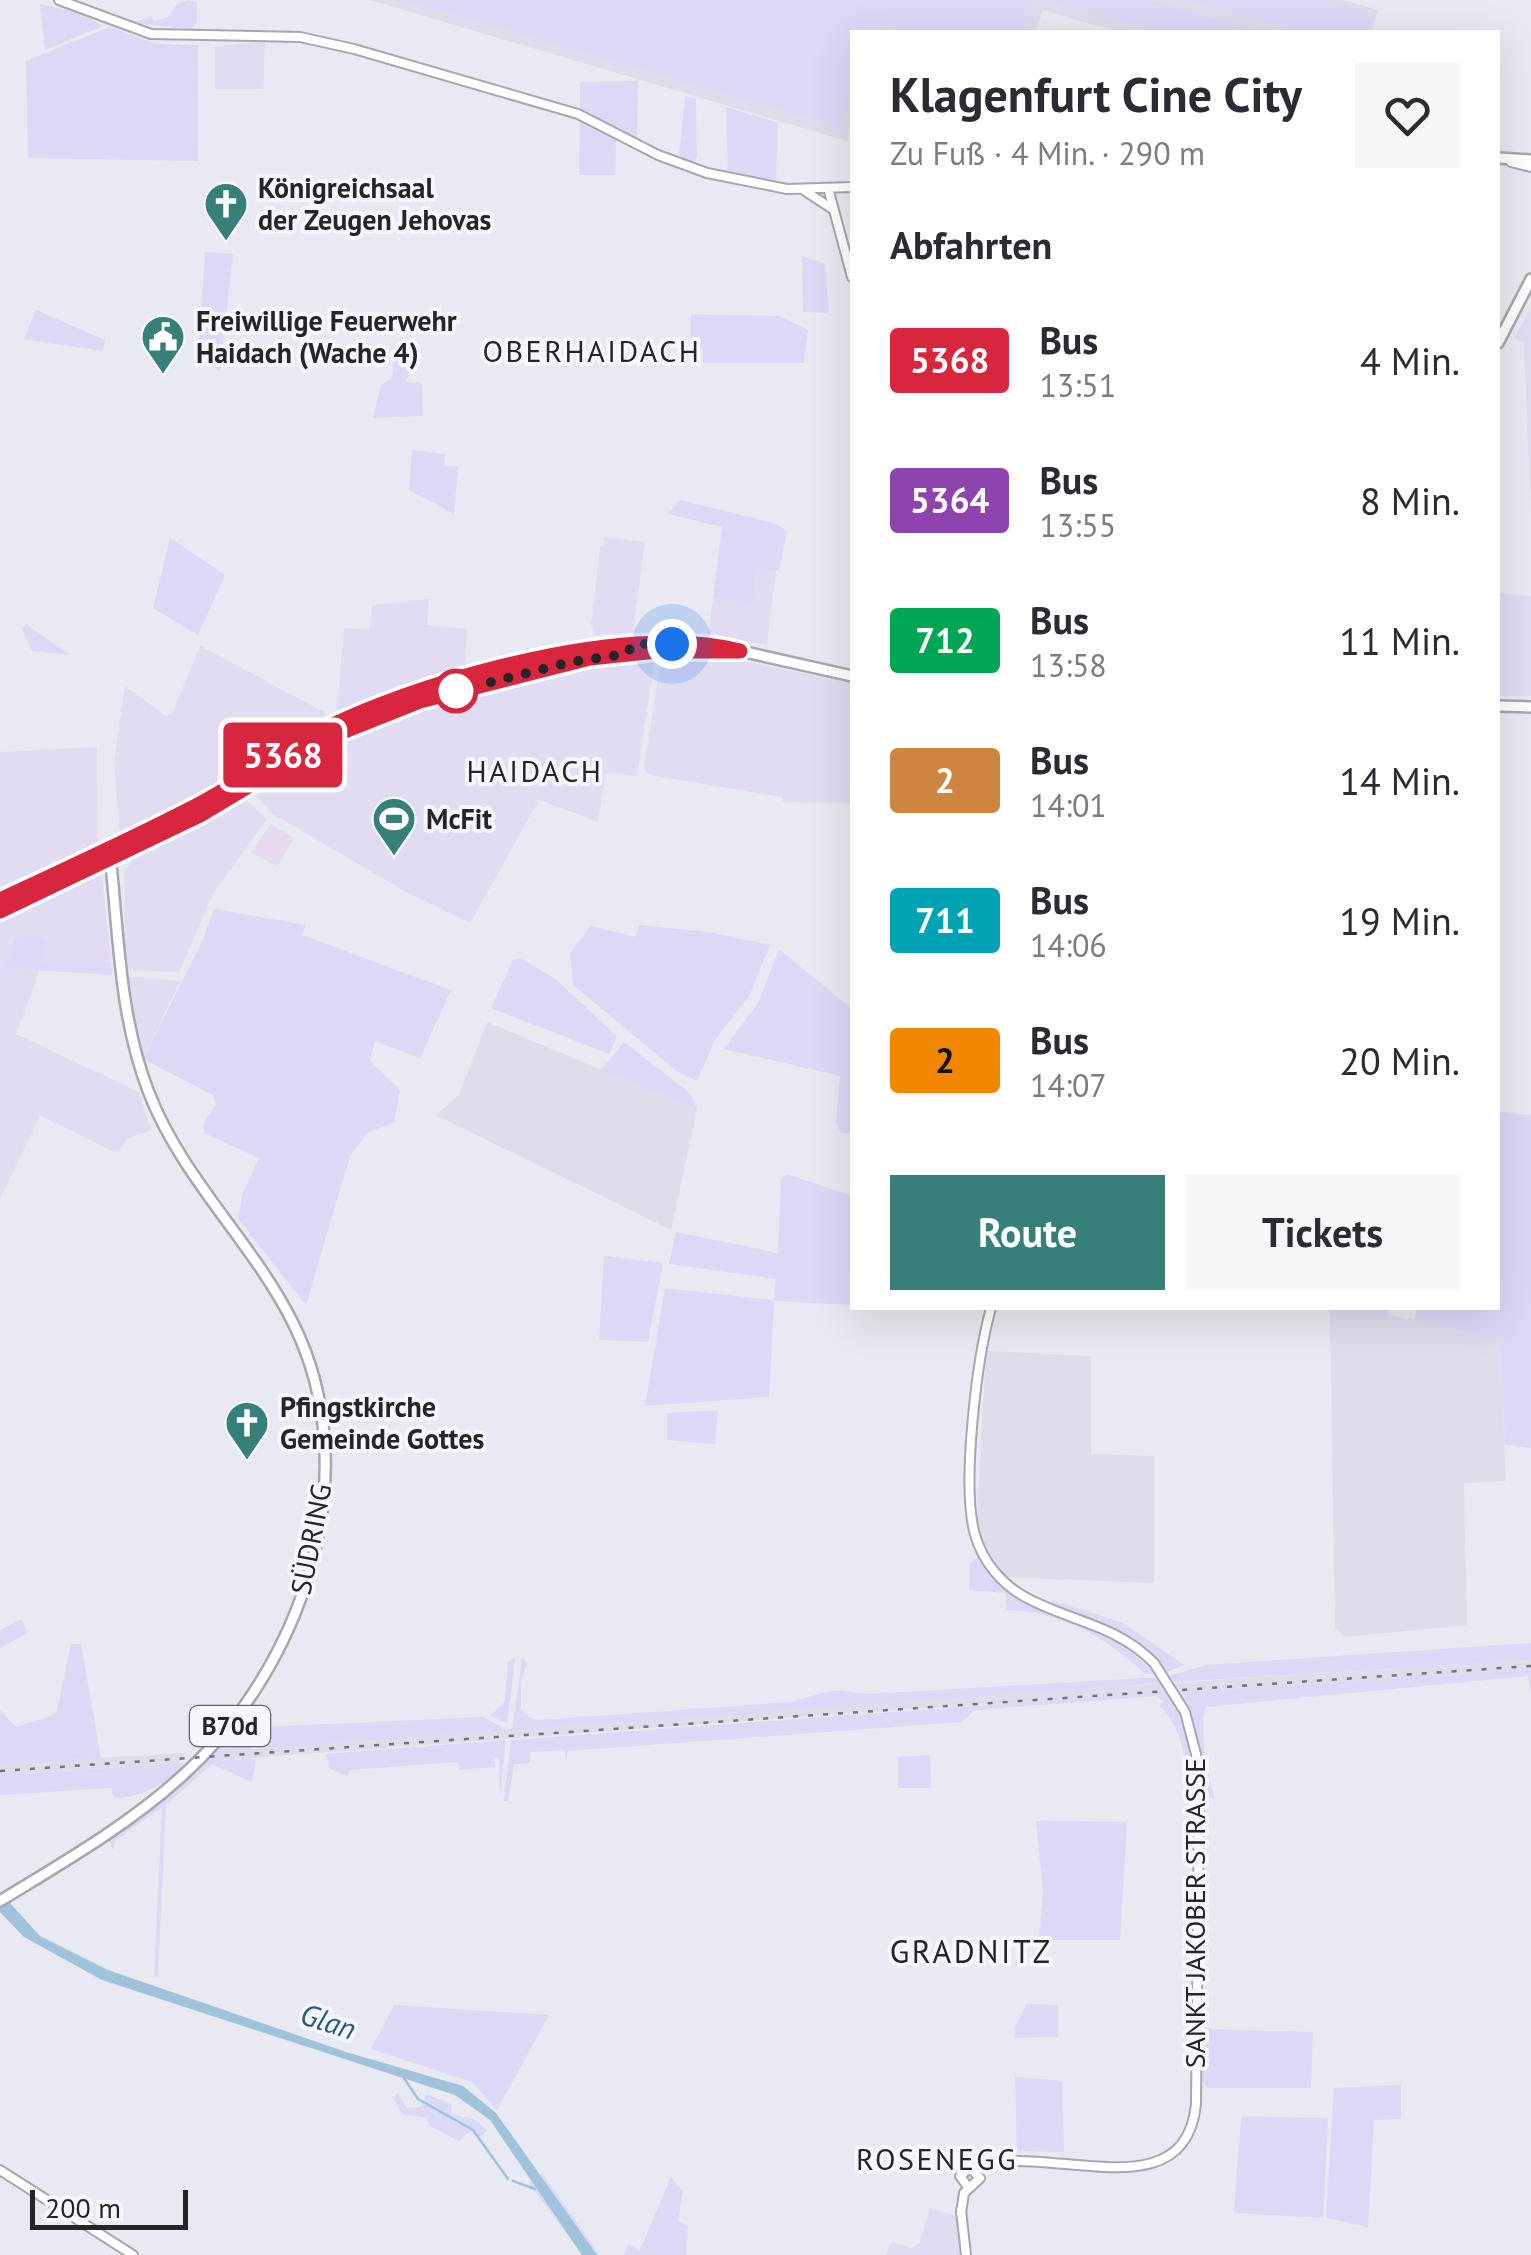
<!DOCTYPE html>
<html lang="de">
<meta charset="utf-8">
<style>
:root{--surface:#fff;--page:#f7f7f7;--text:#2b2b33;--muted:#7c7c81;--accent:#377f79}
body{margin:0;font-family:"PT Sans",sans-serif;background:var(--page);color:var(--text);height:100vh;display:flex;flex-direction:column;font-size:38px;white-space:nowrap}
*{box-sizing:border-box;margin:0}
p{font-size:32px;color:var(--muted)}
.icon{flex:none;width:55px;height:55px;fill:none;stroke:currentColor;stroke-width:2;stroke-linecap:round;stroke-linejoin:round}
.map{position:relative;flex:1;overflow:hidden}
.panel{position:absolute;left:850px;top:30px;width:650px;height:1280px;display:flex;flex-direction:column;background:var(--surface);border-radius:0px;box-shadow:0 10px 40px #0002}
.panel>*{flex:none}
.badge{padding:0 20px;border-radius:8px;font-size:35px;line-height:65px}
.scale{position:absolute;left:30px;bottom:25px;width:158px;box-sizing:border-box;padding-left:10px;border:5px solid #252528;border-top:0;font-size:28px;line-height:35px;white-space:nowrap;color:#252528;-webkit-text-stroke:8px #f6f6fe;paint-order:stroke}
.you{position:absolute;width:50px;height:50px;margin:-25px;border:8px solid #fff;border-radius:50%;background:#1a73e8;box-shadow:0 0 0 15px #1a73e833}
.map>.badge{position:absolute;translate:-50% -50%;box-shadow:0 0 0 5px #fff}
h2{padding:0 40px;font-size:38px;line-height:90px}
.round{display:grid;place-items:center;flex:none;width:105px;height:105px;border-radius:0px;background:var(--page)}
.head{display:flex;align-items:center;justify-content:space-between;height:170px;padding:0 40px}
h1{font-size:48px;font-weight:600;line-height:75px}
.primary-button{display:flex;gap:20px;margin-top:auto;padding:20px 40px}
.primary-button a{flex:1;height:115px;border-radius:0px;background:var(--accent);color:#fff;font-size:40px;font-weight:600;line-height:115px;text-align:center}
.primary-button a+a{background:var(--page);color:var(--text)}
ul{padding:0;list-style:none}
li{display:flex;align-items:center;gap:30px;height:140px;padding:0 40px}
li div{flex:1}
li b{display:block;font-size:38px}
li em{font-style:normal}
li .badge{min-width:110px;font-weight:700;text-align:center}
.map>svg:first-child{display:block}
.commercial{fill:#e2dcf2}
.built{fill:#deddec}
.education{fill:#e6dbef}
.green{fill:#dbd9f6}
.water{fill:#a0c2db}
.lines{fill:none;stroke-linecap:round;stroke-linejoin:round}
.stream{stroke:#a0c2db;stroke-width:2.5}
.secondary-casing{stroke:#a7a7ae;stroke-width:12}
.primary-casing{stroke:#a7a7ae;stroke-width:14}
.secondary{stroke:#fff;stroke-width:8}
.primary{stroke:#fff;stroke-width:9}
.rail{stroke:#737378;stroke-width:2.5;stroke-dasharray:5 10;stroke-linecap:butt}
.secondary-bridge-casing{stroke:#a7a7ae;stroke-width:12;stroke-linecap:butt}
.secondary-bridge{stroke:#fff;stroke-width:8}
.line-casing{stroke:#fff;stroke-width:22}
.line{stroke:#d7263d;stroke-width:15}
.walk{stroke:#252528;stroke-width:10;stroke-dasharray:0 18}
.stop-dot{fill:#fff;stroke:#d7263d;stroke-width:5}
.labels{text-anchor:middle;stroke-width:8;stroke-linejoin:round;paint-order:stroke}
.shield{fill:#f6f6fe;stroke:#646468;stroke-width:2.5}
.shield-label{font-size:25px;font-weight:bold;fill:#252528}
.poi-label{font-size:28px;font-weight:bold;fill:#252528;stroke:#f6f6fe;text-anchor:start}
.street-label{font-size:28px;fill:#252528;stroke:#f6f6fe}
.neighbourhood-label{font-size:30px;letter-spacing:2.5px;fill:#252528;stroke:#f6f6fe}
.water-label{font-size:30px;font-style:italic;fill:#245b7e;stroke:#f6f6fe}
.quarter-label{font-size:32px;letter-spacing:2.5px;fill:#252528;stroke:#f6f6fe}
</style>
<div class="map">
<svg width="1531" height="2255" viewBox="0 0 1531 2255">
<rect width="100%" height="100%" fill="#e9e9f1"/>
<path class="commercial" d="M265,42L263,89H215V46Z
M1531,309V515L1524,343L1514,338Z
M605,537L645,542L633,632L596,635L591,625L600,547L604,546Z
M756,568L776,571L767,645L708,637L713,599L751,603Z
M1498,593L1531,596V696H1498Z
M429,599L427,625L467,629L464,674L347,714L337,709L344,628L369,630L372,605Z
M200,646L326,713L327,721L235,776L120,835L114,761L125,686L166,716L172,714Z
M666,655L727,658L852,683V803L783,802L782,797L649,775L644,768L661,659Z
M655,658L637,776L606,773L598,822L539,800L470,923L401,889L273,814L251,791L342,738L425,705L566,670Z
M97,747L98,847L0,893V752Z
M242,796L267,819L214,892L179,972L125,970L124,872L134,858Z
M102,875L112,975L40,970L16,1034L139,1092L151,1130L127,1139L117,1153L40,1116L0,1198V917Z
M126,976L180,981L143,1059Z
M930,2208L956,2216L960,2255H885L892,2242L912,2248L919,2244Z"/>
<path class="built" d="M370,0H1343L1378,10L1371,32H1119L1043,10L1036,32H852V122L847,141Z
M487,1022L697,1110L671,1230L436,1115L459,1095Z
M1330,1315H1389L1443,1325L1500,1343L1506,1481L1464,1483L1467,1625L1345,1637L1335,1627Z
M986,1351L1091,1356V1454L1154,1456V1583L1004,1577L981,1541L977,1519Z
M1531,1660V1670L850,1713L225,1760L229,1750L861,1703Z
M185,1753L179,1763L0,1775V1764Z"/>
<path class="education" d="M271,824L294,838L277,867L251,852Z"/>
<path class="green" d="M189,0L197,3V22L191,29L134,23L151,16L154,21L168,17L177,4Z
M403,0H1039L1032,5L1025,32H909L882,24L868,32H852V85L840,128Z
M1049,0H1151L1262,32H1160Z
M1189,0H1328L1366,11L1371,20L1367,32H1301Z
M40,4L81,13L103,26L45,50Z
M110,27L156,44L198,45V161L28,158L26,61Z
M638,81L637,141L580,111V82Z
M685,96L696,99L697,158L692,164L679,155Z
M726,107L778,123L776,183L728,175Z
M580,120L616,138L615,175H579Z
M205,252L233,254L220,371L198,360Z
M802,256L825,264L829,313L803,312Z
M36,310L105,340L103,351L24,339Z
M691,314L780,316L808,330L804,363H703V349H690Z
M395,350L412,353L407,382L422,384L423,416L373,418L381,385L392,378Z
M412,450L445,454L444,466H458L454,514L409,490Z
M680,500L774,523L787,531L780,567L776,571L756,569L752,604L713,599L722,527L668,514Z
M170,538L225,575L198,635L153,608Z
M26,624L70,655L32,651L22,629Z
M214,909L306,925L302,935L451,990L420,1058L375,1041L370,1061L400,1090L394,1123L368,1132L350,1156L306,1305L238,1219L242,1195L259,1158L204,1133V1122L216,1105L213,1095L143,1059L202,942Z
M639,925L707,932L770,945L749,996L715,1040L697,1081L678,1072L573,985L570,954L590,926L636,937Z
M37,936L44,941V962H110L112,975L6,968L15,939Z
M779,949L852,1009V1134L841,1133L836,1123L840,1076L724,1049L758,1003Z
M522,959L557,980L617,1037L609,1054L491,1008L513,960Z
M624,1042L691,1094L697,1110L601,1070Z
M1498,1112L1531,1115V1448L1505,1445L1500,1343L1443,1325L1414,1321L1418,1308H1498Z
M787,1174L852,1196V1305L774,1301L769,1397L645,1406L665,1288L774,1300L776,1279L669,1264L676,1232L778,1253L781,1179Z
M604,1256L663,1263L648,1342L599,1340Z
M1329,1308H1390L1389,1315H1330Z
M718,1410L715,1444L667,1440V1413Z
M977,1558L1018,1600L1115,1638L1156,1674H1145C1106,1637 1061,1612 1007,1610L1005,1593L969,1590L970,1563Z
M1051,1600L1123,1623L1184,1665L1167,1672L1124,1633L1050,1605Z
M21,1619L28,1633L0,1648V1630Z
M1531,1643V1660L1175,1682L1170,1676L1205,1665Z
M71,1644H81L101,1758L0,1764V1710L16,1727L56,1714Z
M514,1658L515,1660L507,1724L490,1716L505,1701L508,1662Z
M522,1658L527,1663L521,1682V1709L530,1718L540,1720L791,1702L833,1690L869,1694L1159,1677L1163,1683L512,1730Z
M1531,1670V1692L1528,1676L1206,1707C1198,1718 1208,1784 1215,1798L1202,1799L1198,1748L1180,1692Z
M1169,1692L1189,1741L1194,1801L1188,1802C1188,1771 1184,1726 1159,1706L1164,1701L1156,1696L975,1710L962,1722L568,1751L566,1761L565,1750L530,1752V1763L514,1764L508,1801H504L511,1740Z
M483,1717L507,1730L263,1748L262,1739H255L254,1734L261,1727Z
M233,1729H249L251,1749L229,1750L225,1760L256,1759L252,1782L212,1764L166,1805L158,1976L154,1977L162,1807L115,1841L113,1851L109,1838L179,1785Z
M506,1740L500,1797L499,1757L494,1758L495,1767L459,1770L458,1762L350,1770L347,1776L329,1768L326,1754Z
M930,1755L931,1788H898V1757Z
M184,1763C170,1783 138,1799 114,1798L111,1788L0,1795V1775Z
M1036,1821L1127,1822L1120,1940H1039L1043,1891Z
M1027,2004L1058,2005V2037L1015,2038V2027Z
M394,2005L549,2015L497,2110L472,2082L371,2049Z
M1202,2029L1313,2032L1311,2088H1207L1201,2078Z
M1015,2077L1062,2081L1064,2152L1017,2151Z
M1401,2085V2119L1374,2120L1368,2227L1326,2218L1334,2088Z
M397,2093L407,2108L420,2107L427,2094L451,2104V2114L476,2120L487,2130L481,2137L470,2131L459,2141L430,2126L426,2118L402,2114L394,2099Z
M1241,2117L1328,2118L1323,2218L1234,2213Z
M542,2173L600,2255H582L529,2183Z
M671,2177L683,2192L678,2221L688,2226L686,2255H624L628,2245L640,2250Z"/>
<path class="water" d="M0,1892L40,1936L108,1970L346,2052L463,2086L496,2113L597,2255H582L490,2120L455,2095L102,1980L24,1937L0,1912Z"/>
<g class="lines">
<path class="stream" d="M404,2078L418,2099L473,2130L508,2179
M513,2181L535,2189"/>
<defs>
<path id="secondary" d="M59,0L151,34L300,37L354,49L578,114L658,155L707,173L787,189L852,187
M1511,162L1531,167
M828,188L852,277
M805,191L831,208
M991,1308C977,1358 961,1485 975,1535C983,1562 1002,1585 1027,1598C1072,1622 1117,1625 1154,1663
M974,2168C1041,2139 1185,2216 1196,2104L1199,1803L1196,1754L1185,1712
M0,2170L133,2255
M961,2210L966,2255
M961,2213L964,2193L980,2178L970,2168L960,2176L968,2187"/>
<path id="primary" d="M1499,158L1531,160
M1498,343L1531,279
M1498,706L1531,707
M0,900L198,805L334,725L446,684L591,649L658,643L723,647L852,676
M0,911L199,815L344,730L420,701L589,658L657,651L727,652
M0,1901C62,1863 127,1826 181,1777C302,1669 369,1475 293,1323C252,1241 183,1180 149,1093C119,1016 119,936 110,855"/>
</defs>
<use href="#secondary" class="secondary-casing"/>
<use href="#primary" class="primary-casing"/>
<use href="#secondary" class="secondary"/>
<use href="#primary" class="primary"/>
<path class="rail" d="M0,1771L1531,1666"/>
<defs>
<path id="secondary-bridge" d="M1154,1663L1185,1712"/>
</defs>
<use href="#secondary-bridge" class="secondary-bridge-casing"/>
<use href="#secondary-bridge" class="secondary-bridge"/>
</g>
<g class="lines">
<defs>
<path id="line" d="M0,900C66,869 133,839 198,805C245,780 288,747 335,724C438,676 629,623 740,651H657L590,658L420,701L332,736L200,815L0,911"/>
</defs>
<use href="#line" class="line-casing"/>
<use href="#line" class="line"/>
<path class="walk" d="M456,691L571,662L626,654L634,644H672"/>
</g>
<defs>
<symbol id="church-pin" viewBox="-11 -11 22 30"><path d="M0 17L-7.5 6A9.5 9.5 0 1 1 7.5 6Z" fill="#377f79" stroke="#f6f6fe"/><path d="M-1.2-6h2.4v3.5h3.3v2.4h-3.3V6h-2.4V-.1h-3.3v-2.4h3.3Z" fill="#fff"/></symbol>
<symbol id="civic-pin" viewBox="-11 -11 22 30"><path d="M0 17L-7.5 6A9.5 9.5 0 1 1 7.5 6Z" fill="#377f79" stroke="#f6f6fe"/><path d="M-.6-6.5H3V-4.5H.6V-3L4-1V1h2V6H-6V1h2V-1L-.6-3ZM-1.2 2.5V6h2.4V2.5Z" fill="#fff"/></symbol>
<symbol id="stadium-pin" viewBox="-11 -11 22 30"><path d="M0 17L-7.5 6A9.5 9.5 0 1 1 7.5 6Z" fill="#377f79" stroke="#f6f6fe"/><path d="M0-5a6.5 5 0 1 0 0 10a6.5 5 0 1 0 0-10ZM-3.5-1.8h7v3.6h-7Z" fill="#fff"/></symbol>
</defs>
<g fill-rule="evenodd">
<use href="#church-pin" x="201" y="179" width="50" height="68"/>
<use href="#civic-pin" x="138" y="312" width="50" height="68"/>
<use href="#stadium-pin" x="369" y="794" width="50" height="68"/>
<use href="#church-pin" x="222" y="1398" width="50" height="68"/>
</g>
<circle class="stop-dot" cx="456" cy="691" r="20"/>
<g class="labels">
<rect class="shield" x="190" y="1706" width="80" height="40" rx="8"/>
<g class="shield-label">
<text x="230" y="1735">B70d</text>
</g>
<g class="poi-label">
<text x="258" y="198">Königreichsaal<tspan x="258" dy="32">der Zeugen Jehovas</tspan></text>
<text x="196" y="331">Freiwillige Feuerwehr<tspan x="196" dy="32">Haidach (Wache 4)</tspan></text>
<text x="426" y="829">McFit</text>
<text x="280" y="1417">Pfingstkirche<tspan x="280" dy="32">Gemeinde Gottes</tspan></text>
</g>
<g class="street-label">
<text transform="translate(311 1539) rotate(-79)" y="10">SÜDRING</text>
<text transform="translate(1195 1913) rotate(-90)" y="10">SANKT JAKOBER STRASSE</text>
</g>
<g class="neighbourhood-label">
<text x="592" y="362">OBERHAIDACH</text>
<text x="535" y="782">HAIDACH</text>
<text x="937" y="2170">ROSENEGG</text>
</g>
<g class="water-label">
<text transform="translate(328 2022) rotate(18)" y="10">Glan</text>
</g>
<g class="quarter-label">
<text x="971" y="1963">GRADNITZ</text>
</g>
</g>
</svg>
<div class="scale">200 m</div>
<div class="you" style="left:672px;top:644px"></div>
<b class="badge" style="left:283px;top:755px;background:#d7263d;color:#fff">5368</b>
<section class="panel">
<div class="head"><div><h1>Klagenfurt Cine City</h1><p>Zu Fuß · 4 Min. · 290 m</p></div><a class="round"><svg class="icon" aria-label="heart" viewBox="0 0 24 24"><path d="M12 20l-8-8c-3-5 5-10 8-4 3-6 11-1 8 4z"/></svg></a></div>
<h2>Abfahrten</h2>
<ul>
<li><span class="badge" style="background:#d7263d;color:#fff">5368</span><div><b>Bus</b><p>13:51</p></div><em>4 Min.</em></li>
<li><span class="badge" style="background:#8e44ad;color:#fff">5364</span><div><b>Bus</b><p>13:55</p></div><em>8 Min.</em></li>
<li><span class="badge" style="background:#00a651;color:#fff">712</span><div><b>Bus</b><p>13:58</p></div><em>11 Min.</em></li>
<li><span class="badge" style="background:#cd853f;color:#fff">2</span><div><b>Bus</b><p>14:01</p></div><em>14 Min.</em></li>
<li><span class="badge" style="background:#00a3b4;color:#fff">711</span><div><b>Bus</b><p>14:06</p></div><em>19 Min.</em></li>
<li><span class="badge" style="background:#f18700;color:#111">2</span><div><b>Bus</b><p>14:07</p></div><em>20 Min.</em></li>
</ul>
<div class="primary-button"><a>Route</a><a>Tickets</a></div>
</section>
</div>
